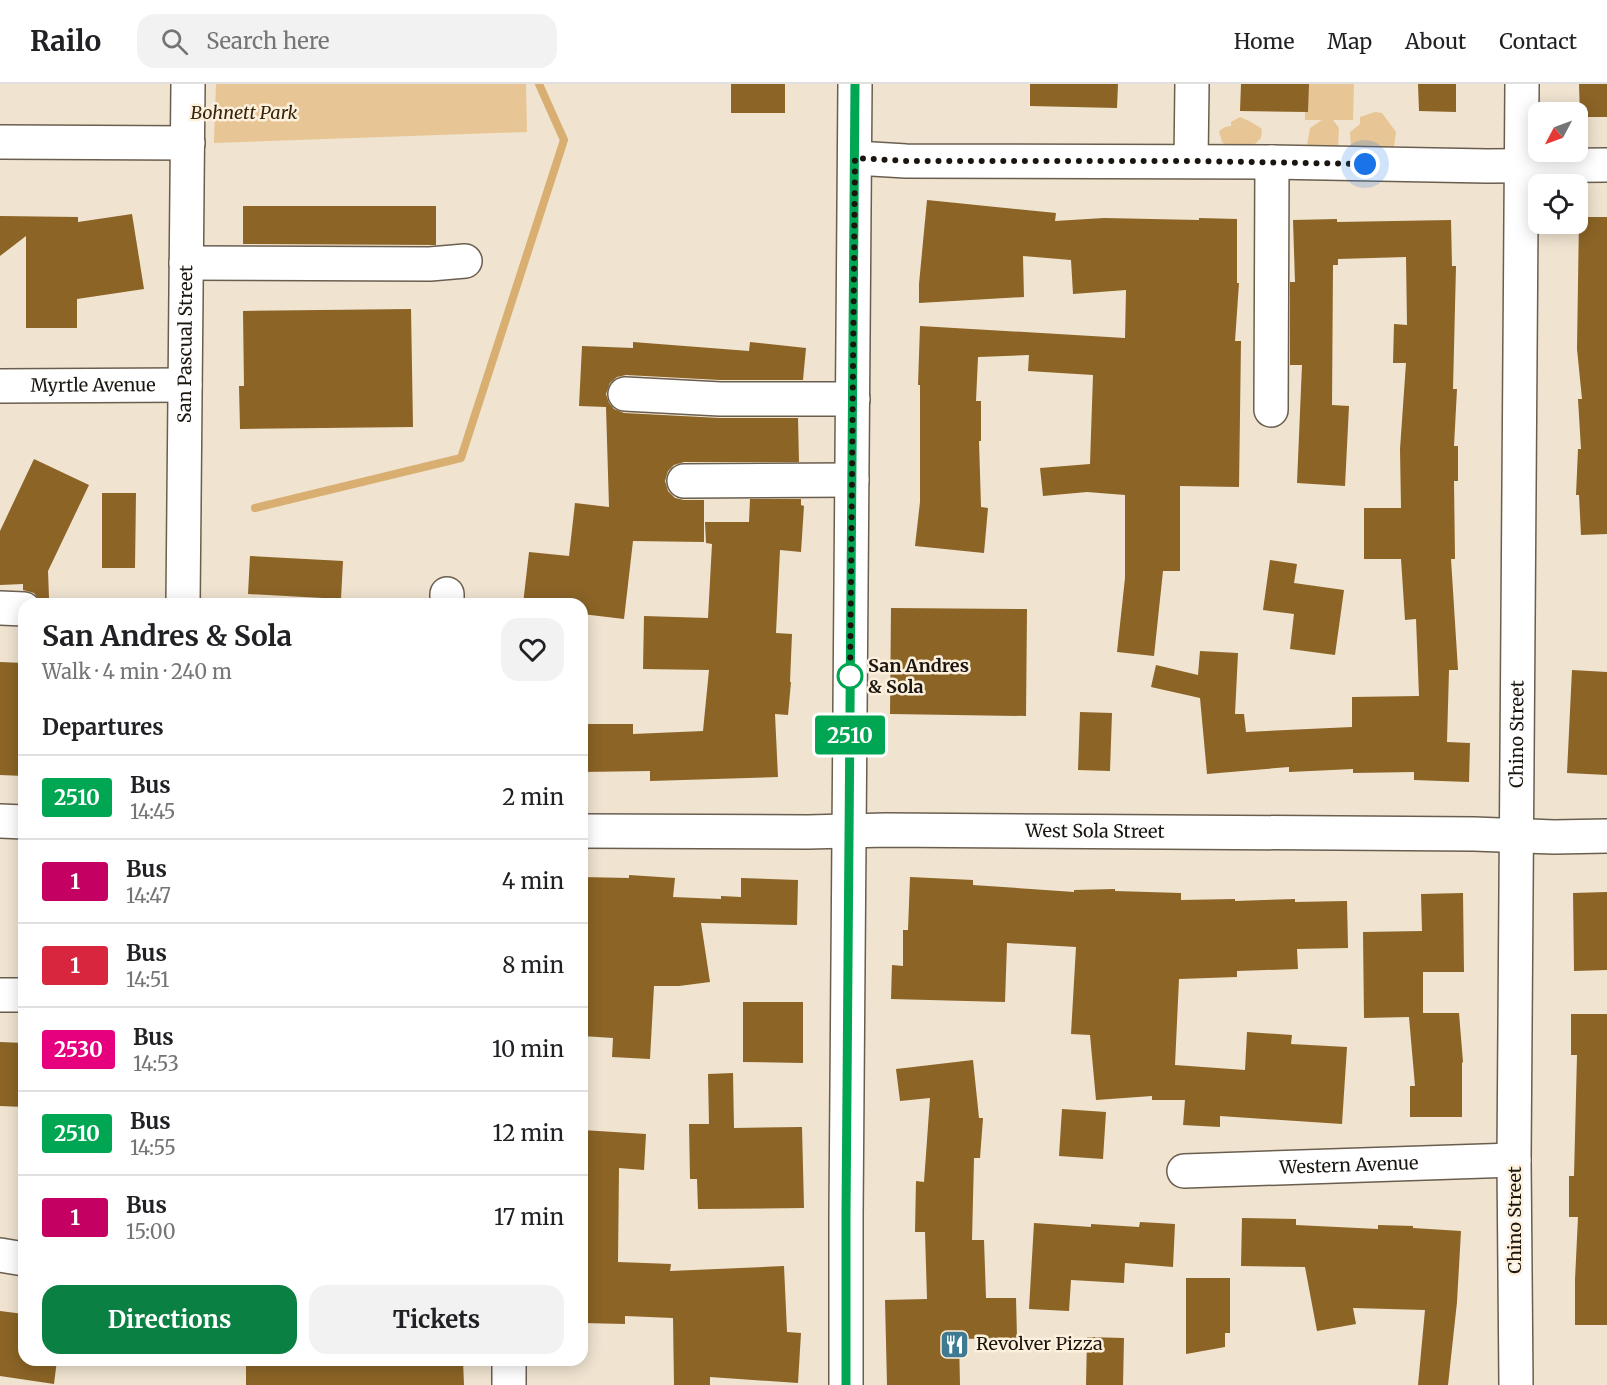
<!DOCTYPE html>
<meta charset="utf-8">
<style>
:root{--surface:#fff;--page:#f2f2f2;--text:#202124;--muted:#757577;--line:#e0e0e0;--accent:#0b8043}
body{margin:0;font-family:Merriweather,serif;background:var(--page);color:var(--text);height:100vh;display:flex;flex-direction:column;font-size:22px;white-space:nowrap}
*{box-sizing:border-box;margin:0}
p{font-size:20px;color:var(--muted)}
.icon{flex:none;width:33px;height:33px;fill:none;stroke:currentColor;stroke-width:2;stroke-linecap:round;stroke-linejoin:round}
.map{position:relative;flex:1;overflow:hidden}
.drawer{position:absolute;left:18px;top:514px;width:570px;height:768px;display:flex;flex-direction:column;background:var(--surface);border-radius:18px;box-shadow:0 3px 15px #0003}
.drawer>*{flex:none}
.badge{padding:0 12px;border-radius:4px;font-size:21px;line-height:39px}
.needle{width:39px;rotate:229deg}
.buttons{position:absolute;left:1528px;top:18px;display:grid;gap:12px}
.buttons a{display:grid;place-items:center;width:60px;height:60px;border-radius:12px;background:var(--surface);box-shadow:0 3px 15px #0003;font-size:30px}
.you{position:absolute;width:30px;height:30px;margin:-15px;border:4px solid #fff;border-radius:50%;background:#1a73e8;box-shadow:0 0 0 9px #1a73e833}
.map>.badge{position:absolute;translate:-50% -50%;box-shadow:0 0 0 3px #fff}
h2{padding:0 24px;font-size:22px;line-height:54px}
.round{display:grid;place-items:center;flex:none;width:63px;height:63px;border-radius:18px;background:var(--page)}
.overview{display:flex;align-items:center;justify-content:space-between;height:102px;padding:0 24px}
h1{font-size:28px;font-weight:700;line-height:45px}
.primary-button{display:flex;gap:12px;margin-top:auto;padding:12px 24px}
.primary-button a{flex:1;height:69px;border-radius:18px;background:var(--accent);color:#fff;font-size:24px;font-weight:700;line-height:69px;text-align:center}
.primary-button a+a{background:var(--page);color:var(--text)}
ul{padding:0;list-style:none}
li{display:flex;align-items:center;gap:18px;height:84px;padding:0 24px;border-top:2px solid var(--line)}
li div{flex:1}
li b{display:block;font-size:22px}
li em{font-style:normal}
li .badge{min-width:66px;font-weight:700;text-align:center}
header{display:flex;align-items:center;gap:36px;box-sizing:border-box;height:84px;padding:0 30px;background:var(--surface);border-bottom:2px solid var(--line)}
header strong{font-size:28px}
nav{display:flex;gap:33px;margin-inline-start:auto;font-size:21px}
.search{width:420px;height:54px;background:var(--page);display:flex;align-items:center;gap:15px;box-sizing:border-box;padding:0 21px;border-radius:18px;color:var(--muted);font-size:22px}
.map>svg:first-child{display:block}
.green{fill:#e8c594}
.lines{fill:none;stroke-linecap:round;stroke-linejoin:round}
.stream{stroke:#d8ae71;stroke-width:8}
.building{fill:#8b6426}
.minor-casing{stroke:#6a5e4e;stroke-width:36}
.minor{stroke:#fff;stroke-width:33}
.line-casing{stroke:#fff;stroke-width:14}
.line{stroke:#00a651;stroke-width:9}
.walk{stroke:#1a150f;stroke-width:6;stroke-dasharray:0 10.8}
.stop-dot{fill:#fff;stroke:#00a651;stroke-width:3}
.labels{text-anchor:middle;stroke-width:5;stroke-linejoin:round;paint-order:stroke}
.park-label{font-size:18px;font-style:italic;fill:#372609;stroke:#fdf0dd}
.street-label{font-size:18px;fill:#1a150f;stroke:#fdf0dd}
.stop-label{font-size:18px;font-weight:bold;fill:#1a150f;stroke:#fdf0dd;text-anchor:start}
.poi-label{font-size:18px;fill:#1a150f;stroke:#fdf0dd;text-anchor:start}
</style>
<header>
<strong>Railo</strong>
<div class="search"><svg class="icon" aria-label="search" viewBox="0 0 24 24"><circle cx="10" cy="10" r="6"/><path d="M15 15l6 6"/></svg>Search here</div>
<nav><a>Home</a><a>Map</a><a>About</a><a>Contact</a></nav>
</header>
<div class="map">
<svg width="1607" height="1301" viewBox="0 0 1607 1301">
<rect width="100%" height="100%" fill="#f0e3d0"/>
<path class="green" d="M216,0H526L527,48L214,59Z
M1305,0H1354L1353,36H1333L1339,44L1338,62L1329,70L1307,61L1310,44L1322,36H1305Z
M1375,28L1382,29L1396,48L1394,62L1390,65L1367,71L1351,62L1350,48L1360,40V33Z
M1240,33L1251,38L1262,45L1261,54L1253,62L1240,70L1222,58L1219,47L1225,43L1231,42V38Z"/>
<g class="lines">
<path class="stream" d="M255,424L461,374L564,56L539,0"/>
</g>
<path class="building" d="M731,0H785V29H731Z
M1030,0H1118L1117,24L1030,22Z
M1241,0H1309L1308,28L1240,27Z
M1418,0H1456V28L1419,27Z
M1579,0H1607V33H1580Z
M927,116L1056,129L1055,137L1104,134L1199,136V134L1237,135V199H1239L1235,257H1241L1239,403L1180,402V487H1163L1154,572L1117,568L1125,494V411L1087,408L1043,412L1040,384L1090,380L1093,291L1028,287L1029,271L978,273L976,317H981V357H979L981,423L988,424L984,469L915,462L920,418V301H918L920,242L1125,254L1126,206L1073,210L1071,176L1023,172L1024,213L919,219V200Z
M243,122H436V161L243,160Z
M132,130L144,205L77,215V244H26V152L0,172V132L78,133V138Z
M1579,133H1607V450L1581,451L1579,411H1576L1578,365H1581L1578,315H1582L1577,265Z
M1337,135V138L1451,136L1452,182H1456L1453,305H1457L1454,362H1458V397H1454L1455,475H1451L1458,586H1449L1447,658L1470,659L1469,698L1414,696V688L1353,689V685L1289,688V683L1207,690L1200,614L1151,603L1156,581L1198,591L1200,567L1238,569L1235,630H1244L1246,648L1352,643V613L1419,612L1416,535L1405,536L1401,475H1364V424H1401L1400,365L1406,279H1393L1394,240L1407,241L1406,173L1338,175V181H1333L1332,321L1349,322L1345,402L1297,399L1302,281H1290V198H1295L1293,136Z
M411,225L413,343L240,345L239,302H244L243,227Z
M633,258L749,267L750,258L806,264L803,296H720L626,291L617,293L610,299L606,310L609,319L614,325L624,329L720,334H798L799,378H684L674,381L668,387L665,397L668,407L675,414L684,416H704V458L633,457L624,535L582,530V520H523L529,468L569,472L575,419L609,423L606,323L579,322L582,262L633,264Z
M34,375L89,401L48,487L49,514H38L34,509L23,506V500L0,501V447Z
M102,409H136L135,484H102Z
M750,415H801V421L804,422L801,468L780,466L776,549L792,550L790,598H791L788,631L775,630L778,693L650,697V687L582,688V640H633V650L703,647L709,586L643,585L644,532L708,534L712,460L706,459L705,438H749Z
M250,472L343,477L341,515L248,510Z
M1270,476L1297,480L1294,499L1344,506L1335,571L1290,565L1294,530L1263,526Z
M891,524L1027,525L1026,632L890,630Z
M0,578L24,579V692L0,691Z
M1572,586L1607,588V691L1567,689Z
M1080,628L1112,629L1110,687L1078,686Z
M629,791L675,794L673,813L721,815V812L741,813V794L798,796L797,841L701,839L710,898L679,902H654L650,975L612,973L613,954L582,952V793L629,794Z
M910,793L973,796V801L1074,808V806L1115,805V807L1181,809V816L1235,815V817L1295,815V818L1347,817L1348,864L1297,865L1298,885L1237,887V893L1179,895L1175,981L1245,986L1247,948L1292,951L1291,960L1347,963L1342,1040L1220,1032V1043L1183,1041L1185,1016H1152V1012L1096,1016L1090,951L1071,950L1076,863L1007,859L1005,918L891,915L892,881L903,882V846H908Z
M1607,808V886L1574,887L1573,809Z
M1463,809L1464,888H1423V929H1459L1463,978L1462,979V1033H1410V1002H1415L1409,933L1364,934L1363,848L1422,847L1421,810Z
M743,918H803V979L743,978Z
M1571,930H1607V1241H1575V1196L1578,1133H1569V1092H1574L1577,971H1571Z
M0,958L24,959V1023L0,1022Z
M973,976L979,1034H983L980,1074H974L972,1156H984L986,1214H1016L1017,1254L959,1255L960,1301H887L885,1216L927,1215L925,1148H915L916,1097L924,1098L930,1014L900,1017L896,985Z
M733,989L734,1044L802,1043L804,1124L698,1125L697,1095H690L689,1040H709L708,990Z
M1062,1025L1106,1028L1103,1075L1059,1072Z
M582,1046L646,1050L644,1086L619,1084L618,1178L671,1180L670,1187L784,1182L787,1248L801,1249L798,1299L710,1293V1301H674L673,1234L625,1232V1240L583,1239L585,1160H582Z
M1242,1134L1296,1135V1141L1378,1145V1141L1413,1142V1144L1461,1147L1457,1218L1448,1301H1418L1425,1226L1353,1224L1356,1240L1317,1247L1305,1183L1241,1182Z
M1140,1138L1175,1140L1173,1183L1125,1179L1124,1199L1071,1196L1069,1227L1029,1225L1034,1139L1091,1143V1140L1139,1143Z
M1186,1194H1230V1249H1225V1263L1186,1270Z
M0,1227L24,1230V1276H57L54,1300L0,1292Z
M1087,1253L1124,1254L1123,1301H1086Z
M246,1276H463L464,1301H246Z"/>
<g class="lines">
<defs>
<g id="minor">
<path d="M0,58L188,59"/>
<path d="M855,74L906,77L1272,78L1487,82L1607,81"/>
<path d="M1191,77L1192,0"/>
<path d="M186,179L430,180L465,177"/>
<path id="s1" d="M0,302L185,301"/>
<path d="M625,310L720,315H853"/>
<path d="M1271,326L1272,78"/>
<path d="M684,397L852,396"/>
<path id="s2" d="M183,520L188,0"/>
<path d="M447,520V510"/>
<path d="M0,524L24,525"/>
<path d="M0,737L24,738"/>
<path id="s3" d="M582,747L808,748L886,746L1474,750L1554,753L1607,752"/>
<path d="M0,911H24"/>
<path id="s4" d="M1184,1087L1514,1076"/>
<path d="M0,1171L24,1175"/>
<path d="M509,1301V1276"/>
<path d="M846,1301V1130L855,0"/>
<path id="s5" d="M1516,1301L1514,1076L1522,0"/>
</g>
</defs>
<use href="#minor" class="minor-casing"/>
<use href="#minor" class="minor"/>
</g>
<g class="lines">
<defs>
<path id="line" d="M846,1301V1130L855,0"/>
</defs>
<use href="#line" class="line-casing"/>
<use href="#line" class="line"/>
<path class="walk" d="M850,592V599L855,74L906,77H1191L1365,80"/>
</g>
<defs>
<symbol id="restaurant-square" viewBox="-11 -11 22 22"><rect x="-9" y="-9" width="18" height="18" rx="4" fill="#3e7a91" stroke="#fdf0dd"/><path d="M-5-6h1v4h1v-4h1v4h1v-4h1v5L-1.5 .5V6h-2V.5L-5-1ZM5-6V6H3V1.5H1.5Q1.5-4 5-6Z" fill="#fff"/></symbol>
</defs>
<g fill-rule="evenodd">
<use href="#restaurant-square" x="938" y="1244" width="33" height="33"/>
</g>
<circle class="stop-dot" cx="850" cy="592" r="12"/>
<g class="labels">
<g class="park-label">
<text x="244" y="35">Bohnett Park</text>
</g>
<g class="street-label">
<text dy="6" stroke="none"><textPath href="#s2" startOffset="260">San Pascual Street</textPath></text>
<text dy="6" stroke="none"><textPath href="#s1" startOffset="93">Myrtle Avenue</textPath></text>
<text dy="6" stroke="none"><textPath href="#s5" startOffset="651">Chino Street</textPath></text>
<text dy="6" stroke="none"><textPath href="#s3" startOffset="513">West Sola Street</textPath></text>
<text dy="6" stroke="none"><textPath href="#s4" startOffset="165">Western Avenue</textPath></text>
<text transform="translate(1515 1136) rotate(-90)" y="6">Chino Street</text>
</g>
<g class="stop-label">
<text x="868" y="588">San Andres<tspan x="868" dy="21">&amp; Sola</tspan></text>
</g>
<g class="poi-label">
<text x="976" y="1266">Revolver Pizza</text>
</g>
</g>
</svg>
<div class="buttons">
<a><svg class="needle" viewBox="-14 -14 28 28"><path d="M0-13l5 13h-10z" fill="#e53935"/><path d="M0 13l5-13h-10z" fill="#757577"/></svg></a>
<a><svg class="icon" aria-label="locate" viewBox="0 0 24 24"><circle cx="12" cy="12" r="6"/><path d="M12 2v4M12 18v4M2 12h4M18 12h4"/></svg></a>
</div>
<div class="you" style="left:1365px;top:80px"></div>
<b class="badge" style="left:850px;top:651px;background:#00a651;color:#fff">2510</b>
<section class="drawer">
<div class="overview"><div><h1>San Andres &amp; Sola</h1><p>Walk · 4 min · 240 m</p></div><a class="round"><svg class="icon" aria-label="heart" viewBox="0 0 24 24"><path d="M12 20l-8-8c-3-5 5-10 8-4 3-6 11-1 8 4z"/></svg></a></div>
<h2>Departures</h2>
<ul>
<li><span class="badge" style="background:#00a651;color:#fff">2510</span><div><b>Bus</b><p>14:45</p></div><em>2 min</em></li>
<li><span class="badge" style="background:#c40063;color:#fff">1</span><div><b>Bus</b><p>14:47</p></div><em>4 min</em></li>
<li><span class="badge" style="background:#d7263d;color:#fff">1</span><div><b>Bus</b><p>14:51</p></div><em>8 min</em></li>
<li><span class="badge" style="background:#e6007e;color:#fff">2530</span><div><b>Bus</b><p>14:53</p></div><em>10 min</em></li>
<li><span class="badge" style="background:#00a651;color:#fff">2510</span><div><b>Bus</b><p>14:55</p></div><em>12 min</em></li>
<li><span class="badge" style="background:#c40063;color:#fff">1</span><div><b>Bus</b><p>15:00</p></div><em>17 min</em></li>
</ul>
<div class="primary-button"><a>Directions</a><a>Tickets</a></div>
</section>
</div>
